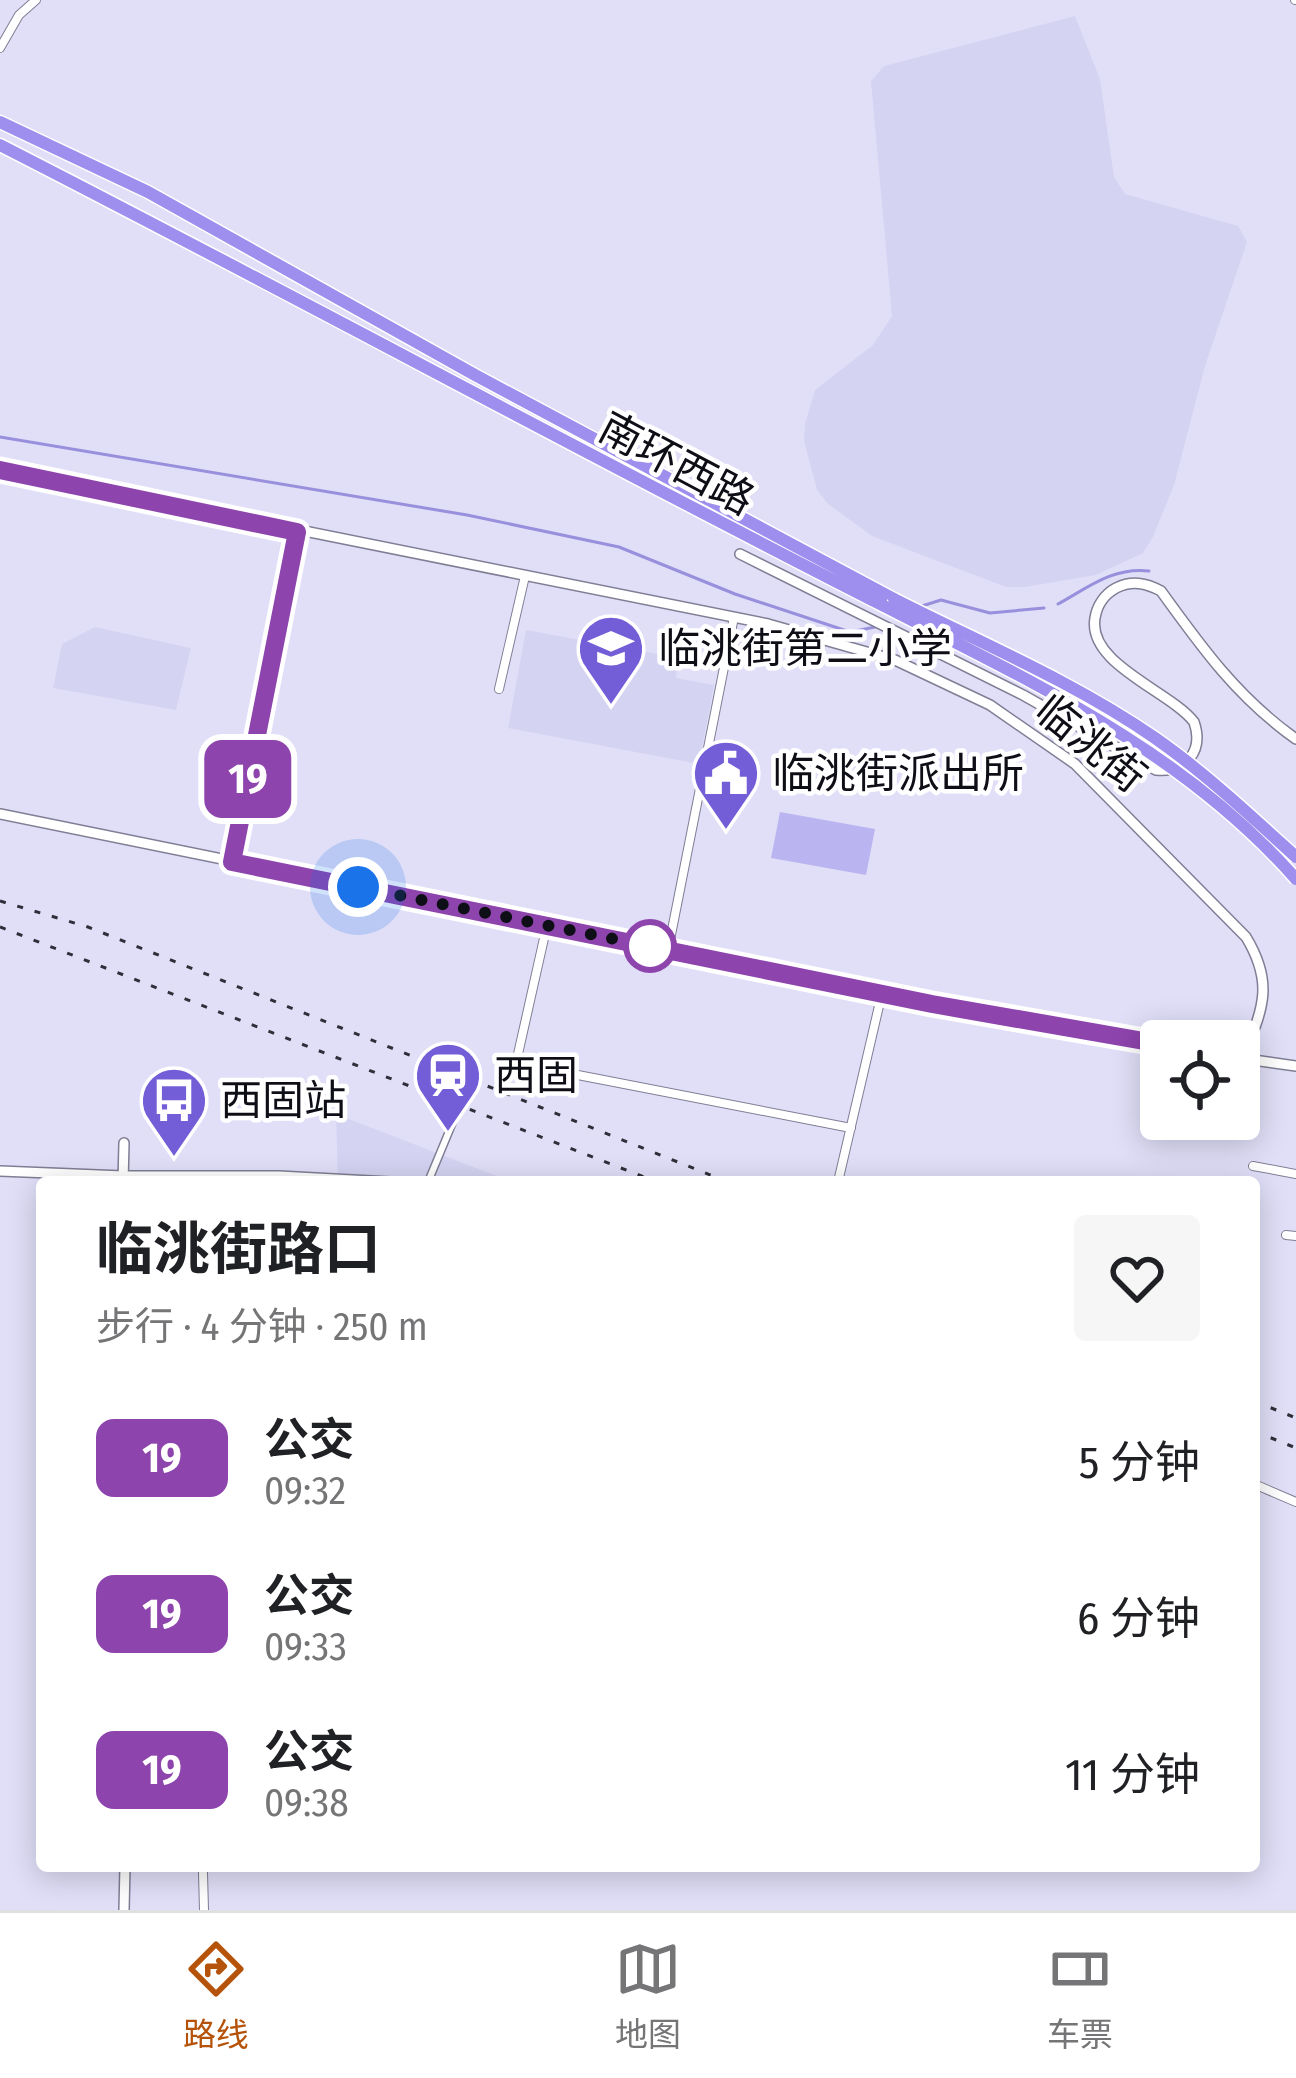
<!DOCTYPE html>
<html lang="zh">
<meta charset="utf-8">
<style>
:root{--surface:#fff;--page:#f6f6f6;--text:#202124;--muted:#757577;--line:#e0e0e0;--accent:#b45309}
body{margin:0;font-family:"Fira Sans Condensed","Noto Sans SC",sans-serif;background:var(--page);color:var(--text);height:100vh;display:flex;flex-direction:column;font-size:45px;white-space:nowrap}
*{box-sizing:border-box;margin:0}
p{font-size:39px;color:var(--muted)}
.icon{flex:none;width:66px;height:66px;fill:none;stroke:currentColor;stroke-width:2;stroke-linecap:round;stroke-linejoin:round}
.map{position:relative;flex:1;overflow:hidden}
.side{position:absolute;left:36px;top:1176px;width:1224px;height:696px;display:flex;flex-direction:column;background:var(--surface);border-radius:12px;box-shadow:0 6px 30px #0003}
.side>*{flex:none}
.badge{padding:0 24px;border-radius:18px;font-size:42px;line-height:78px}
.tools{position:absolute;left:1140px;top:1020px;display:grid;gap:24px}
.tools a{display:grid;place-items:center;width:120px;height:120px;border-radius:12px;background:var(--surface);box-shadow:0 6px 30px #0003;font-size:60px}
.you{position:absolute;width:60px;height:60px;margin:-30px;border:9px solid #fff;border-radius:50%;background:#1a73e8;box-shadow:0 0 0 18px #1a73e833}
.map>.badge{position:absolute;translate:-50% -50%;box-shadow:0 0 0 6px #fff}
.round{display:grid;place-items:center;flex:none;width:126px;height:126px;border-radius:12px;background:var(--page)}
.summary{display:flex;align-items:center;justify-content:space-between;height:204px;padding:0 60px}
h1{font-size:57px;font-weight:700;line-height:90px}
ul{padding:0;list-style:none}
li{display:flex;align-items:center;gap:36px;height:156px;padding:0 60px}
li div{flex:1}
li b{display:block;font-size:45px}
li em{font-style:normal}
li .badge{min-width:132px;font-weight:700;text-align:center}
.menu{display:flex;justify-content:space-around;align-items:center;height:168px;border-top:3px solid var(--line);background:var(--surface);font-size:33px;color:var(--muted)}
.menu a{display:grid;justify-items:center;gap:6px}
.menu .on{color:var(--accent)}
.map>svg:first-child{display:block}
.built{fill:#d4d3f2}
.green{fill:#bab5f0}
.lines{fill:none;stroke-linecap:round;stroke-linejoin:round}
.stream{stroke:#9890dd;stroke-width:3}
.pedestrian-casing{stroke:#7f7e94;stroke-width:9}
.minor-casing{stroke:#7f7e94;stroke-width:10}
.tertiary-casing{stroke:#7f7e94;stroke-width:12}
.trunk-casing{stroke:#fff;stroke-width:15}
.pedestrian{stroke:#fff;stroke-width:6}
.minor{stroke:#fff;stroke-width:8}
.tertiary{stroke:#fff;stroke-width:9}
.trunk{stroke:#9e8eee;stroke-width:12}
.rail{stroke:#2f2f39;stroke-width:3;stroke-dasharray:6 12;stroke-linecap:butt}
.trunk-bridge-casing{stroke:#fff;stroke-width:15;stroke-linecap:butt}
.trunk-bridge{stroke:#9e8eee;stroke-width:12}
.line-casing{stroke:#fff;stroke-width:27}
.line{stroke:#8e44ad;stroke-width:18}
.walk{stroke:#0e0e16;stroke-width:12;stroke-dasharray:0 21.6}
.stop-dot{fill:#fff;stroke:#8e44ad;stroke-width:6}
.labels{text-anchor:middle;stroke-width:9;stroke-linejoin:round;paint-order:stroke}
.street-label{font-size:42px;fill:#0e0e16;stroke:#fff}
.poi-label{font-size:42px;fill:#0e0e16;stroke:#fff;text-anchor:start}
</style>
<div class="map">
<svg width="1296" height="1910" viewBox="0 0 1296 1910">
<rect width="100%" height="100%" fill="#e1dff8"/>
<path class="built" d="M1075,16L1100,79L1114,177L1125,194L1238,226L1247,242L1205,366L1174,485L1153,537L1143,553L1096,575L1025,587H1006L872,536L828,504L817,490L804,441L805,424L815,390L873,345L892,316L871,81L884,66Z
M95,627L191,648L176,710L53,688L62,644Z
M526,630L679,658L676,678L714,685L699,764L508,728Z
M336,1114L512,1182H338Z"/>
<path class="green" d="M780,812L875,829L866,875L771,858Z"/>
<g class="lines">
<path class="stream" d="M0,437L467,515L619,547L735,594L850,632L875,627
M1058,604C1089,587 1113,567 1149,571
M922,606L941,600L990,613L1044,608"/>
<defs>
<path id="pedestrian" d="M428,1182L465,1093"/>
<path id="minor" d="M1295,0H1296
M0,48L19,15L36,0
M499,689L525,576
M232,862L297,532
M547,925L516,1063L851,1128
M668,950L734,617
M1253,1166L1296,1174
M838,1182L882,993
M1286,1235L1296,1236
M1254,1484L1296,1502
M203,1873L204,1910"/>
<path id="tertiary" d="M0,470L768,624L895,660L990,705L1075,764L1246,937C1275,985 1262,1010 1243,1058
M740,554L1023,695L1156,770C1186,773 1204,751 1194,722C1170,691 1087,664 1095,618C1097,605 1105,594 1116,588C1132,580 1146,583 1161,591C1202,648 1238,698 1296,739
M0,814L932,1003L1161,1044
M1239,1058L1296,1066
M0,1171L123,1176H279L390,1182
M123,1182L124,1143
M124,1910L125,1866"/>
<path id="trunk" d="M0,122L148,192L475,375L894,599
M0,145C296,296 588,456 884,606"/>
</defs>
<use href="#pedestrian" class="pedestrian-casing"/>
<use href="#minor" class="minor-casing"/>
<use href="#tertiary" class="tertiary-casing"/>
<use href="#trunk" class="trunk-casing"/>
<use href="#pedestrian" class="pedestrian"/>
<use href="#minor" class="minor"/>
<use href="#tertiary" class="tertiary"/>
<use href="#trunk" class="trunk"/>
<path class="rail" d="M0,901L88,927L728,1182
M0,927L657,1182
M1254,1401L1296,1418
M1254,1431L1296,1448"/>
<defs>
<path id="trunk-bridge" d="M894,599C981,643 1074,682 1155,738C1205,773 1250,815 1296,857
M884,606C1034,683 1182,750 1296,879"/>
</defs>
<use href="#trunk-bridge" class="trunk-bridge-casing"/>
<use href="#trunk-bridge" class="trunk-bridge"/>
</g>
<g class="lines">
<defs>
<path id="line" d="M0,470L297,532L232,862L932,1004L1161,1044"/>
</defs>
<use href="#line" class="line-casing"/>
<use href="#line" class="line"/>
<path class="walk" d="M358,887L668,950L650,946"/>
</g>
<defs>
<symbol id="school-pin" viewBox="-11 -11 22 30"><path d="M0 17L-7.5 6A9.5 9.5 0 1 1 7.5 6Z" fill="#745ed8" stroke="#fff"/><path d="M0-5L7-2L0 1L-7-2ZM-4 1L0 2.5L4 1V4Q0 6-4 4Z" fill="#fff"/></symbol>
<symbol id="civic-pin" viewBox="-11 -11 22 30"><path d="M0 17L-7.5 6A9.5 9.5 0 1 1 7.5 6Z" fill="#745ed8" stroke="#fff"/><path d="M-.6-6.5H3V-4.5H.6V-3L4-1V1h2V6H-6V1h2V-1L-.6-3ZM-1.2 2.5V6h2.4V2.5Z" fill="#fff"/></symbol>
<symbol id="station-pin" viewBox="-11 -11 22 30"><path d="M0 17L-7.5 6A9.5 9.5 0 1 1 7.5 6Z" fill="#745ed8" stroke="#fff"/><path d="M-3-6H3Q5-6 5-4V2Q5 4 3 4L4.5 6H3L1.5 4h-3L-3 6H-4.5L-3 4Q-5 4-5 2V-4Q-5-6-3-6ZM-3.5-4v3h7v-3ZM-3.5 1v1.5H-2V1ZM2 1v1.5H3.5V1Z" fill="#fff"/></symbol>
<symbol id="bus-pin" viewBox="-11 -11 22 30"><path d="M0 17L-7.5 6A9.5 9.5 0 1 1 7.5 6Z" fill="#745ed8" stroke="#fff"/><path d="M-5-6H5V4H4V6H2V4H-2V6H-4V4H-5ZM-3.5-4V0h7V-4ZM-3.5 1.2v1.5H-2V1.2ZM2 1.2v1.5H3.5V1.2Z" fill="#fff"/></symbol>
</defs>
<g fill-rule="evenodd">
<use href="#school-pin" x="573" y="610" width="76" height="104"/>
<use href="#civic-pin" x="688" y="735" width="76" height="104"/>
<use href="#station-pin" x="410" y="1037" width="76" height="104"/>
<use href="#bus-pin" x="136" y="1062" width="76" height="104"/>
</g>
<circle class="stop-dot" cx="650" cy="946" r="24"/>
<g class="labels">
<g class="street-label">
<text transform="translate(677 463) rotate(28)" y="15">南环西路</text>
<text transform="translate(1091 743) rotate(39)" y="15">临洮街</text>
</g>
<g class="poi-label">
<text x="658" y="663">临洮街第二小学</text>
<text x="772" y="788">临洮街派出所</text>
<text x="494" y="1090">西固</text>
<text x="220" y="1115">西固站</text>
</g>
</g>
</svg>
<div class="tools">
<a><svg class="icon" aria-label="locate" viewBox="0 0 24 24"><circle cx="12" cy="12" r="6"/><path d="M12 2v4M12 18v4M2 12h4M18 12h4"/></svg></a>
</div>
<div class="you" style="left:358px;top:887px"></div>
<b class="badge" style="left:248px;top:779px;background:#8e44ad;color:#fff">19</b>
<section class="side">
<div class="summary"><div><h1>临洮街路口</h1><p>步行 · 4 分钟 · 250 m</p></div><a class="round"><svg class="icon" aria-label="heart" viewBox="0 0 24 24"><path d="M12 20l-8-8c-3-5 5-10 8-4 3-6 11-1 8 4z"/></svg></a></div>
<ul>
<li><span class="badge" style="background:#8e44ad;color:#fff">19</span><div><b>公交</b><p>09:32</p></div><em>5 分钟</em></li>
<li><span class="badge" style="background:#8e44ad;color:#fff">19</span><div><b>公交</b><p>09:33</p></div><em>6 分钟</em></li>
<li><span class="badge" style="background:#8e44ad;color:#fff">19</span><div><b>公交</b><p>09:38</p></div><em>11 分钟</em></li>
</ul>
</section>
</div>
<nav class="menu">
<a class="on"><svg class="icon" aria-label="directions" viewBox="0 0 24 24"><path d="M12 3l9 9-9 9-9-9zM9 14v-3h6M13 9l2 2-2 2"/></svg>路线</a>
<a><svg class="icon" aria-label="map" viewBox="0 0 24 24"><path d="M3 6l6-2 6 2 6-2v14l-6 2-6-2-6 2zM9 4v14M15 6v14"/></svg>地图</a>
<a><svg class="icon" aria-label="tickets" viewBox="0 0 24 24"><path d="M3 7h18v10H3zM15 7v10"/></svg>车票</a>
</nav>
